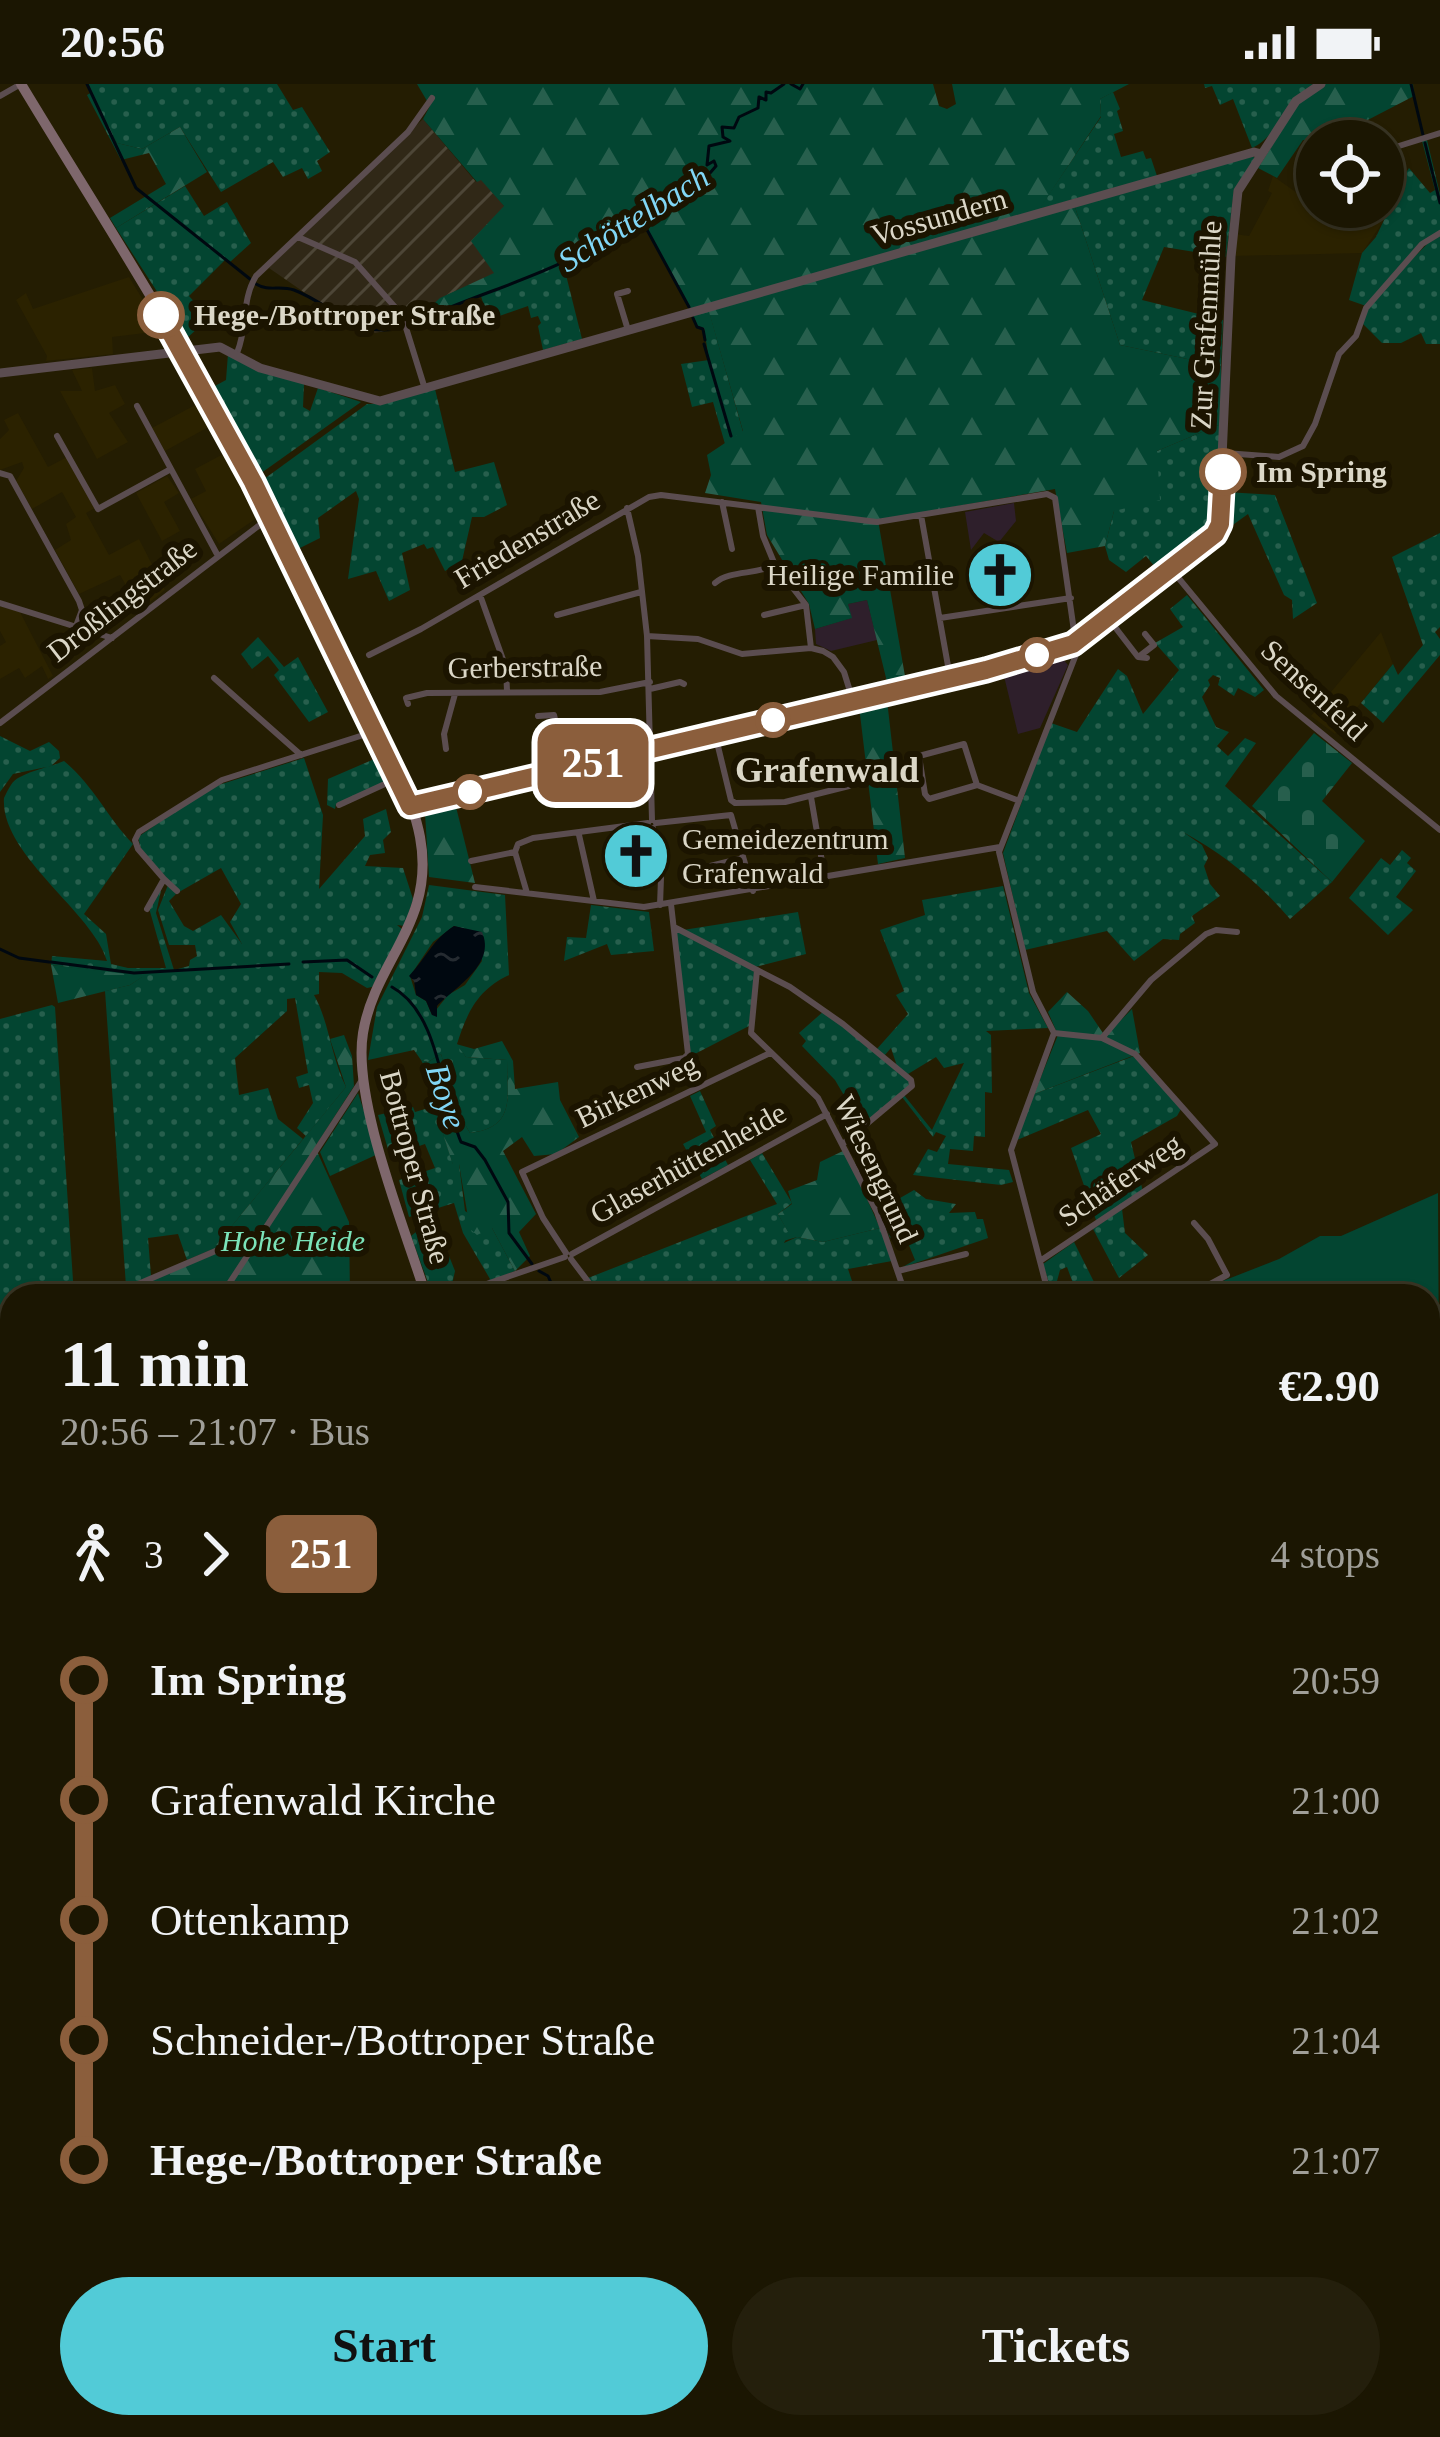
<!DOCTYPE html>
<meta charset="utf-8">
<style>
:root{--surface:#1b1602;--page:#241f0c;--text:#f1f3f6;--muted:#a09f99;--line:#393524;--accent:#52cbd7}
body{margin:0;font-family:Georgia,serif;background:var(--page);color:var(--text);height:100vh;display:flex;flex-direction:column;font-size:45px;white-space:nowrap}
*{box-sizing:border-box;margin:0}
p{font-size:39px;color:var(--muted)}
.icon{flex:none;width:66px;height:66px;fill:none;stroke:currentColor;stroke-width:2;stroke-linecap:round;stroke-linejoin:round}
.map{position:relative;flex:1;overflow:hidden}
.drawer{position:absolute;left:0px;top:1200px;width:1440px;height:1155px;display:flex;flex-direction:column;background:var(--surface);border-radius:36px 36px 0 0;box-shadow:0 3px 9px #0004,0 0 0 3px var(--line)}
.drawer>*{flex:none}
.badge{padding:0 24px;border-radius:18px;font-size:42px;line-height:78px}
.buttons{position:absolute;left:1296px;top:36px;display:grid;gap:24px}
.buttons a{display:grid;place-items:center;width:108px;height:108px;border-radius:50%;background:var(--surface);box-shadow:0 3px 9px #0004,0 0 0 3px var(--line);font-size:60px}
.map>.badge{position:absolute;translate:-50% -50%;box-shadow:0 0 0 6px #fff}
.legs{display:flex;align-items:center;gap:18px;height:132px;padding:0 60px;font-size:39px}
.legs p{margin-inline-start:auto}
.headline{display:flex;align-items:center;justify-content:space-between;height:204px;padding:0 60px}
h1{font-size:66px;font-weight:700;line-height:90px}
.cta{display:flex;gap:24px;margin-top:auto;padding:24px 60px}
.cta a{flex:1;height:138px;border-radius:72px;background:var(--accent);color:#111;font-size:48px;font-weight:700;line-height:138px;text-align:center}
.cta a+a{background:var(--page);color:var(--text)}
ul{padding:0 60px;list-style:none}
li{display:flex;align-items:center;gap:42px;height:120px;font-size:45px}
li i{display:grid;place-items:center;width:18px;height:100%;margin:0 15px;background:currentColor}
li i::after{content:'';width:30px;height:30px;margin:-15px;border:9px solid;border-radius:50%;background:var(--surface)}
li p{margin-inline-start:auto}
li:first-child i{background:linear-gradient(#0000 50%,currentColor 0)}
li:last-child i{background:linear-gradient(currentColor 50%,#0000 0)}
.status{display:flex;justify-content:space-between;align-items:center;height:84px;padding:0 60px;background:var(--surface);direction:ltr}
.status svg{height:33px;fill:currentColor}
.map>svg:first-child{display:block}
.built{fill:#2b2200}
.industrial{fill:url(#industrial-furrows)}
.education{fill:#2e1f2b}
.grass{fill:url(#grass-dots);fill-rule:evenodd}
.forest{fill:url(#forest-firs)}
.cemetery{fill:url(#cemetery-stones)}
.park{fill:#034531}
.water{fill:url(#water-ripples)}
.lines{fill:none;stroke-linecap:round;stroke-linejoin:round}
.stream{stroke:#000810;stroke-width:3}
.minor{stroke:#5b4d50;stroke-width:6}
.tertiary{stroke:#5b4d50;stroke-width:9}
.secondary{stroke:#7e676c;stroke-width:10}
.line-1-casing{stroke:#fff;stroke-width:27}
.line-1{stroke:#8b5e3c;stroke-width:18}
.stop-1-dot{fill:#fff;stroke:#8b5e3c;stroke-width:6}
.labels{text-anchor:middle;stroke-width:12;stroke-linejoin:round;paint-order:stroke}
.street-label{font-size:30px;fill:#dbd7c7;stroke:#1b1400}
.stop-label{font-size:30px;font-weight:bold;fill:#dbd7c7;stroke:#1b1400;text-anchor:start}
.poi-label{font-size:30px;fill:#dbd7c7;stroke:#1b1400;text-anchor:end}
.park-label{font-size:30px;font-style:italic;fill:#7be4b9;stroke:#1b1400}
.water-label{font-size:33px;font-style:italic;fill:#81d7f6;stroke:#1b1400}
.quarter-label{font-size:36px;font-weight:bold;fill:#dbd7c7;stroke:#1b1400}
</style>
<div class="status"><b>20:56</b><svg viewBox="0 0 49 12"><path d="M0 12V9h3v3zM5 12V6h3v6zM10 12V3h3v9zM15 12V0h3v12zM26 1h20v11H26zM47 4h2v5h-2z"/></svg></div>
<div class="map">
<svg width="1440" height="2353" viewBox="0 0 1440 2353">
<defs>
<pattern id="industrial-furrows" width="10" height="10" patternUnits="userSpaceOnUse" patternTransform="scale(3)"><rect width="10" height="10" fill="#302817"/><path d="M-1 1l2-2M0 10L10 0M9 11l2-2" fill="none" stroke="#4d4637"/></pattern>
<pattern id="grass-dots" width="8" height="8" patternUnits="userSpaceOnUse" patternTransform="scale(3)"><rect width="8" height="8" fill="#034531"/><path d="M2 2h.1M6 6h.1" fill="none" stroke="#275f4d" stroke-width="1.8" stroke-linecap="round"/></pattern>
<pattern id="forest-firs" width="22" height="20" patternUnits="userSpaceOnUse" patternTransform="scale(3)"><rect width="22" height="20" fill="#034531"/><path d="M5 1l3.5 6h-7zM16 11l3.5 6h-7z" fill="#275f4d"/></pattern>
<pattern id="cemetery-stones" width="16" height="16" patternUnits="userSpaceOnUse" patternTransform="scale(3)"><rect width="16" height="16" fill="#034531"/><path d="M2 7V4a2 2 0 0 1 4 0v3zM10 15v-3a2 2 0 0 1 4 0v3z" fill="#275f4d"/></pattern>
<pattern id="water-ripples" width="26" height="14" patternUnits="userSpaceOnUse" patternTransform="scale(3)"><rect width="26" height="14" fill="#000810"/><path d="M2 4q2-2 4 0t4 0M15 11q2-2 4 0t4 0" fill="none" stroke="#252b31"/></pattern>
</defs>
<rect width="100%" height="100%" fill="#241d02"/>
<path class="built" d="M1273,92L1317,123H1383V118L1387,120L1384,136L1362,169L1233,172L1235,150L1249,152L1272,109L1268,107Z
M129,193L162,247L112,253L113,270L46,277L47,272L16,216L26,209L33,225Z
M92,284L95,307L115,301L125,320L109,329L128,358L97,375L60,307H82L72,286Z
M201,318L214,340L165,367L152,344Z
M18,329L48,383L67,373L95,424L86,429L109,471L139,455L165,506L150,518L142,505L131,510L120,491L79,510L55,466L71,456L66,440L76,433L62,408L32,425L16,397L24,384L22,378L0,386V355L9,346L4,336Z
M229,367L261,431L219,460L191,415L206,407L195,385Z
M167,392L179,409L164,418L180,447L162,457L136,409Z
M0,522L20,528L53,592L48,595L42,582L25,594L19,584L0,595V562L6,558L0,547Z
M1381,548L1393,580L1335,650L1311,632Z"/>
<path class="industrial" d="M423,35L476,98L481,95L504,122L495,189L441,214L427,226L406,231L400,235L403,243L375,249L324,222L269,184Z"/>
<path class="education" d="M1014,419L1016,437L999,458L984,449L971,466L965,428Z
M867,516L877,556L831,567L816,560L815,545L851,534L848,520Z
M1060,572L1068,581L1040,644L1018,650L1003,588L1042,581Z"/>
<path class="grass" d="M86,0H277L293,26L302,23L330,68L317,77L322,87L308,95L302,84L283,93L273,78L221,108L180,43L142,65L117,59Z
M1204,0H1313C1286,18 1276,54 1252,64L1233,15L1220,21L1212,2L1205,4Z
M1113,8L1120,25L1117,27L1123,47L1114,50L1121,73L1143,67L1146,75L1151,74L1157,92L1039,125L1101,33L1100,15Z
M1427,56L1440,110V147L1366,222L1349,216L1362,169L1376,153L1384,136L1387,120L1409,84L1430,109L1435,106L1422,57Z
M1252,72L1255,74L1234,106L1226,173L1164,163L1142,216L1223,236L1221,282L1120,261L1075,123Z
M185,102L204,132L227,118L251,159L230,178L225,176L189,212L209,234L187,254L116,144Z
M1440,151V260H1426L1421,249L1401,259H1382L1362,239C1374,207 1410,167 1440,151Z
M563,179L582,255L543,266L538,242L541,239L538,232L531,234L528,222L488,236L481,212Z
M709,227L743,348L725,360L713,318L692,323L681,280L709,276L704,244L698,243L693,231Z
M228,270L304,300L303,323L310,327L318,304L361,318L257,392L213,303L226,296Z
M435,305L455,388L494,378L507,421L484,433H472L462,477L445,487L433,463L427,465L424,460L402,469L410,506L389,517L376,487L348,495L359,415L356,407L318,434L320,454L294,467L260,398L367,320H381Z
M1221,340L1216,439L1206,454L1160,489L1146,472L1126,488L1109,476L1105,462L1114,427L1157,367Z
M1225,408L1275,411L1317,519L1293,535L1292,516L1284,511L1248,430L1223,448Z
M1440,449V543L1435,548L1440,555V571L1383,639L1361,619L1393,580L1398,591L1423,561L1392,473Z
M1187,511L1264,606L1255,613L1238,604L1234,612L1218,601L1220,594L1213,591L1208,596L1210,601L1202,613L1216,643L1229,648L1217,662L1228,672L1245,654L1256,659L1225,702L1332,798L1290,835C1260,800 1224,770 1183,748L1202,761L1208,774L1204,782L1210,800L1220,812L1192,832L1195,839L1180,850L1179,856L1163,855L1134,877L1107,847L1025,866L1003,769L1051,639L1077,648L1118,585L1127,592L1143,630L1179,586L1155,559L1183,543L1170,525Z
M258,553L284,583L298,573L328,628L309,638L274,591L279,586L268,572L252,585L241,570Z
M0,652L30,667L49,658L59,667L60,674L51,682L13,690L0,708Z
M379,673L391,695L336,720L335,725L327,721L328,695Z
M304,674L323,731L319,805L365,752L363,735L386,725L391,748L383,756L385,769L370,771L365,782L403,784L413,815L405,842L397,841L403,846L372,903L367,904L342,889L319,888V910L314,911C329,937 331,973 346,1003L306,1052L297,1044L313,1019L309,1001L299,1004L296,993L308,989L295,914L287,915V927L235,974L239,1011L268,1004L278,1035L303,1055L213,1165L187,1176L178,1150L148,1154L151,1192L126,1202L105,907L130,901L142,893L51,881L52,872L107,877C93,828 0,771 4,714C8,706 12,696 20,693C33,686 50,683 64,677C94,702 107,733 133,760L84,830L106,850L111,880L128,884H166L149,824L162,802L156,829L174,886L189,882L190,876L197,872L195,861H169L158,826L168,801L176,810L169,817L184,842L193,847L221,831L242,860L230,838L241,820L221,784L179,808L141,765L138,753L209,704Z
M1402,766L1411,774L1407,779L1416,787L1396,813L1413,826L1388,851L1349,814L1381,774L1390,781Z
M429,801L505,811L509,891C477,906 467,929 457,960L466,973L507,976C507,1011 517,1044 470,1049L459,1030L441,970L428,978L421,976L414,966L368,976L377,923L422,833ZM454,842L475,848L482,877L465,901L448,911L432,931L426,917L416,911L410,892L433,858Z
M1003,802L1029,909L1048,944L986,947L991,951L992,1009L985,1008V1053L974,1052L973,1067L950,1065L948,1080L1009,1086L1013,1098L1001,1101L913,1091L928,1065L937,1068L946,1052L936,1048L933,1053L902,1013L904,1011L932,1046L964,979L944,984L936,973L908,990L897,982L891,964L884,972L876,966L908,930L896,911L904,907L880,846L925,831L922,816Z
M591,821L649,828L654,867L611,871L607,860L564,877L567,853L586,854Z
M798,828L806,870L755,883L683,846Z
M676,847L753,885L755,892L749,942L689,973Z
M52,921L55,923L74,1212H12V1251L0,1257V935Z
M824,927L909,996V1003L862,1042L835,996L802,962L806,957L799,949Z
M1134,972L1181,1025L1177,1032L1131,1058L1143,1108L1097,1139L1071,1064L1101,1050L1088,1026L1015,1057L1034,1010Z
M700,1007L716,1042L710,1046L728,1081L702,1095L683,1060L706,1048L690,1012Z
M358,1009L378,1070L330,1092L320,1068Z
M433,1019L453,1080H459L465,1127L492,1144L515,1187L487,1198L490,1195L463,1149L454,1119L409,1133L399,1096L435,1084L425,1060L390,1072L378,1031L413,1023L415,1028L432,1023Z
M762,1069L792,1119L778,1130L789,1149L784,1159L797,1153L823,1158L880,1144L892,1177L848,1185L857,1212H604L588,1194L777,1120L750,1076Z
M914,1106L926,1115L956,1120L949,1129L975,1128L977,1135H983L988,1154L901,1184L915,1176L904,1149L890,1154L878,1122L888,1121Z
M1122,1125L1125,1149L1148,1171L1119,1194L1093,1145Z
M416,1148L422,1164L443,1157L455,1187L450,1210L433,1212L411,1152Z
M1074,1158L1101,1212H1052L1050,1201L1074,1202L1067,1183L1060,1186L1057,1197L1049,1199L1043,1180Z
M99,2343H235L240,2353H167L165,2349L149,2353H61Z"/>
<path class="forest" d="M417,0H933L939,22L947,25L956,20L952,0H1129L1100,15L1101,32L1039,126L1075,123L1120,261L1221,282V340L1157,367L1160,416L1114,427L1105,462L1067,469L1055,405L878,436L906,598L888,602L867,516L848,520L852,534L815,545L809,520L767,451L761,418L705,409L711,391L707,371L743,347L709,228L697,231L689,223L638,129L613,152L559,180L410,240L406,231L419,219L427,226L440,214L494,189L471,157L504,122L481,96L477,98L423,35L430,22Z
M1324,0H1413L1414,12L1358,41L1331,45L1317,59L1303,56L1277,94L1258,84L1299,19Z
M92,8L117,59L142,65L180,43L207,88L116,144L110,134L166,100L149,69L121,76L87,11Z
M887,616L905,774L878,780L859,622Z
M455,719L475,799L429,793L425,729Z
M51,881L144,892L130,901L58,919Z
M1067,908L1088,927L1105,952L1132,925L1140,969L1034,1010L1058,951L1048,928Z
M344,951L352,972L354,1002L315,1063L349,1138L350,1212H113L207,1172L346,1003L330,955Z
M502,957L513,977L515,1005L558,998L560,1016L579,1053L556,1070L534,1072L522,1053L503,1067L536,1130L519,1148L530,1172L515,1187L492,1144L477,1151L470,1145L459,1080L453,1081L433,1019L432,997L421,976L428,978L441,970L459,1030L470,1049C517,1044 507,1011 507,976L466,973L456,960L474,965Z
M845,1066L880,1144L823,1158L797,1153L780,1158L782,1151L788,1148L778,1130L792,1120L788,1107L817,1096L820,1078Z
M12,1255V2130L0,2134V1261Z"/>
<path class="cemetery" d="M1314,649L1352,679L1322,717L1365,757L1332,798L1252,722Z"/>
<path class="park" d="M1438,1109L1440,1479L1428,1485V1212H1214L1210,1202L1279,1175L1320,1152H1341Z"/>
<path class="water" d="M454,842L482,848C496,880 457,902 437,922V933L432,931L426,917L416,911L414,897L409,892C426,874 433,855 454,842Z"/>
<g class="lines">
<path class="stream" d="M87,0L136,104L250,195
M791,0L800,5L803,0
M1411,0L1423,51
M1425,59L1440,119
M639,131L689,223
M256,200C269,208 279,201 294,206C332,220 359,257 402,243
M693,234L697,243L703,245L705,256
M412,240C487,203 575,188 638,129L644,133C650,118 662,106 678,107L682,99L694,102L698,90L710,89L716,82L714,77L707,81L709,62L730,57L723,53L722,43L734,44L739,33L758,24L759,13L766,16V8L771,9L784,0
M704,260L731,352
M0,865L19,874L49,878
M51,878L134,889L289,880
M303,878L347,876L372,893
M392,903C440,929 441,1012 461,1058L475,1063L485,1076L508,1118L509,1149L532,1180
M539,1187L548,1192L557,1212"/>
<path class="minor" d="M0,12L21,0
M1383,67L1440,49
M298,153L355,178L402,231L425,305
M628,207L617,210L628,246
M237,269C248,243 241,217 256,192L408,48L432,14
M137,322L218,472
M57,352L98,425L171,385
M1225,369L1279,373L1303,362L1315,340L1339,270L1356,252L1366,224L1422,160L1440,149
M0,389L10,392L79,517L82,526L76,542
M722,418L732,465
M758,423L763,452L775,481L806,521L811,564
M627,424L638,472L647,552L652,736
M921,431L950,593
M1171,485L1276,612L1440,746
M715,499C730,486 756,491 775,481
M480,511L506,584L507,607
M0,519L112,554
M557,531L641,508
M764,531L806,521
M940,534L1071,514
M1108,534L1138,573L1147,574
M647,552L698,555L742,570L811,564L823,567L833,573L844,588L853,617
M369,571L421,545L649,413L661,411L877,438L1047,410L1055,414L1077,568L999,768L1033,908L1054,949L1011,1066L1049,1212
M1141,571L1154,561L1145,550
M214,594L301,671
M650,605L680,598L684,600
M408,620L406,614L427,609L600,608L650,598
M538,632L554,631L567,685
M0,639L270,433
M715,650L731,716L735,719L785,718L849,702
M446,665L444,650L455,610
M977,701L929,715L925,710L919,672L964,660L977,701L1017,716
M811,713L825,795
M339,721L398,694
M656,739L731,731L753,807
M653,744V773L661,794L660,821
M579,751L594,817
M471,777L515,768
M702,784L743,774
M164,795L177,807
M475,803L644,823L1000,763
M527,809L515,768L518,760L533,754L648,739
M147,825L164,795L138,765L135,756L139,748L222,696L376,647
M674,843L790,903L843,940L911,996L912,1002L844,1059
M757,886L751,949L818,1014L877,1128L906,1212
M1102,954L1151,896L1206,850L1216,846L1237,848
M637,983L684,974L688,970L671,820
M566,1169L543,1134L522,1088L770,969
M572,1170L827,1030
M571,1175L599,1212
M1040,1177L1215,1060L1135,970L1102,954L1054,949
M898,1187L966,1170
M110,1212L260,1148
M221,1212L362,996
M452,1212L565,1173
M1188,1212L1227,1191L1208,1155L1194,1139
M0,1259L12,1254
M0,1553L12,1535
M1428,1629L1440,1624
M1428,1920L1440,1915
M1428,2066L1440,2087
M0,2138L12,2134
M0,2295L12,2316
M28,2343L30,2353
M242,2343L245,2353
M437,2343V2353
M658,2353L670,2343
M1045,2353L1052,2343"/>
<path class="tertiary" d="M0,289L220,263L260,284L380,317L1254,68L1262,70
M410,722L986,586L1073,559L1206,458L1219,440L1231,173L1238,107L1296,17L1321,0"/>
<path class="secondary" d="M21,0C74,88 130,175 181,264C235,355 280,452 327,546C355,601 409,694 420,753C436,838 375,876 363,949C352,1016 405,1144 426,1212
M750,2343L753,2353"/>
</g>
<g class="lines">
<defs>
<path id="line-1" d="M161,231L253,398L410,722L986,586L1073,560L1215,450L1220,440L1223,388"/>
</defs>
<use href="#line-1" class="line-1-casing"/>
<use href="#line-1" class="line-1"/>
</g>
<defs>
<symbol id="church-disc" viewBox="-11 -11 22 22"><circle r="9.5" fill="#52cbd7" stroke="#1b1400"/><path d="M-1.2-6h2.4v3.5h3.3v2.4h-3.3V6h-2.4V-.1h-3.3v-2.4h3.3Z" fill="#111"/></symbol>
</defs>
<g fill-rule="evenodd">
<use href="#church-disc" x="962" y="453" width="76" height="76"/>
<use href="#church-disc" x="598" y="734" width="76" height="76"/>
</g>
<g class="stop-1-dot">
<circle cx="161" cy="231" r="21"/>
<circle cx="1223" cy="388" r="21"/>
<circle cx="1037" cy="571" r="15"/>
<circle cx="773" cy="636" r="15"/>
<circle cx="470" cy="708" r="15"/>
</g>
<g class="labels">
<g class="street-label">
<text transform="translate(939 133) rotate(-16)" y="10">Vossundern</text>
<text transform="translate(1206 241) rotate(-87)" y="10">Zur Grafenmühle</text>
<text transform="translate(527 455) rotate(-31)" y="10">Friedenstraße</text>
<text transform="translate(122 516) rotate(-38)" y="10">Droßlingstraße</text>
<text transform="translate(525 583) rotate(-1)" y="10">Gerberstraße</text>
<text transform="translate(1314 606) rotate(43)" y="10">Sensenfeld</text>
<text transform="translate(637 1007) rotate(-26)" y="10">Birkenweg</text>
<text transform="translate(688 1079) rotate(-29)" y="10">Glaserhüttenheide</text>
<text transform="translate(415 1083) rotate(75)" y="10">Bottroper Straße</text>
<text transform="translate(876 1085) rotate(65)" y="10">Wiesengrund</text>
<text transform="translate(1120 1096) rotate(-34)" y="10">Schäferweg</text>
</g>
<g class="stop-label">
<text x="194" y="241">Hege-/Bottroper Straße</text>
<text x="1256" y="398">Im Spring</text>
</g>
<g class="poi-label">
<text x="954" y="501">Heilige Familie</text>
<text x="682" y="765" text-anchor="start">Gemeidezentrum<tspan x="682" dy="34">Grafenwald</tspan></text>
</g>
<g class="park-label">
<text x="293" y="1167">Hohe Heide</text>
</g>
<g class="water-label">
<text transform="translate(633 134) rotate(-32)" y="12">Schöttelbach</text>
<text transform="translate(447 1012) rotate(72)" y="12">Boye</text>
</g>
<g class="quarter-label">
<text x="827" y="698">Grafenwald</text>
</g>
</g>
</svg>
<div class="buttons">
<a><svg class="icon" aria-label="locate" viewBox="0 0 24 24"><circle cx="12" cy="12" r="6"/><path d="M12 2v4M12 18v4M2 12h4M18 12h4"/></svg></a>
</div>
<b class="badge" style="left:593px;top:679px;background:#8b5e3c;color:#fff">251</b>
<section class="drawer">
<div class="headline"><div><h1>11 min</h1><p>20:56 – 21:07 · Bus</p></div><b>€2.90</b></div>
<div class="legs"><svg class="icon" aria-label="walk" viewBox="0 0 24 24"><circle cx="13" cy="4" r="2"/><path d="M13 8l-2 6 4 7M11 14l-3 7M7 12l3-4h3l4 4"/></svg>3<svg class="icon" aria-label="forward" viewBox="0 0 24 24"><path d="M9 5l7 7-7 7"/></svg><b class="badge" style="background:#8b5e3c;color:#fff">251</b><p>4 stops</p></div>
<ul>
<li><i style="color:#8b5e3c"></i><b>Im Spring</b><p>20:59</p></li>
<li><i style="color:#8b5e3c"></i><span>Grafenwald Kirche</span><p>21:00</p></li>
<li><i style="color:#8b5e3c"></i><span>Ottenkamp</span><p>21:02</p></li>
<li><i style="color:#8b5e3c"></i><span>Schneider-/Bottroper Straße</span><p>21:04</p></li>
<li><i style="color:#8b5e3c"></i><b>Hege-/Bottroper Straße</b><p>21:07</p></li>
</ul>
<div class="cta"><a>Start</a><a>Tickets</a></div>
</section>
</div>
